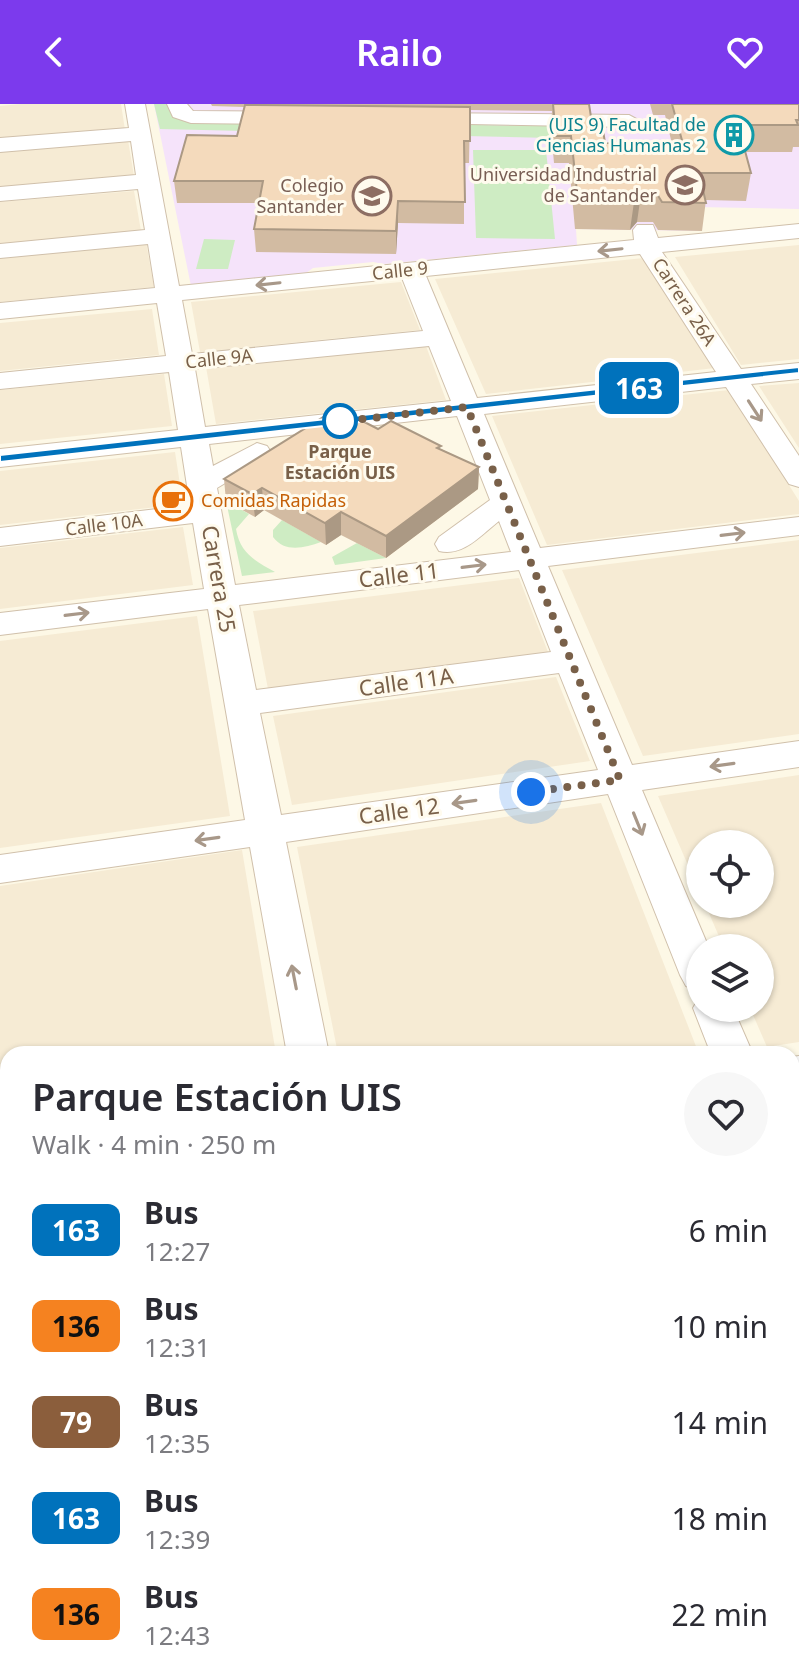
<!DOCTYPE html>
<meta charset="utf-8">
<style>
:root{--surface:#fff;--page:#f7f7f7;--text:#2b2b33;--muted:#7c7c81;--accent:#7c3aed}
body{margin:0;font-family:"Noto Sans",sans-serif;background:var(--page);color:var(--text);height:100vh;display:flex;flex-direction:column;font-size:30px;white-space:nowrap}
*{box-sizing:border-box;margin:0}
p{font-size:26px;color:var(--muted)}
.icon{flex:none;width:44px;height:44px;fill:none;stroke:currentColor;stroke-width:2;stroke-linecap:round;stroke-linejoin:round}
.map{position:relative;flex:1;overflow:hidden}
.drawer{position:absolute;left:0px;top:942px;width:800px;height:634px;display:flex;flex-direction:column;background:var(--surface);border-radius:24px 24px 0 0;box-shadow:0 2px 6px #0004}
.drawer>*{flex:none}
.badge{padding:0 16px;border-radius:12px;font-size:28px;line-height:52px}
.controls{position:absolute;left:686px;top:726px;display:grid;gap:16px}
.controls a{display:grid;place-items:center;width:88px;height:88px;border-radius:50%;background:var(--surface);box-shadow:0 2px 6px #0004;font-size:40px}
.you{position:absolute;width:40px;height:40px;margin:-20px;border:6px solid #fff;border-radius:50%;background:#1a73e8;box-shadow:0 0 0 12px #1a73e833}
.map>.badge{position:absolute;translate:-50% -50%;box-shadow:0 0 0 4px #fff}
.round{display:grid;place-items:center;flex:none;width:84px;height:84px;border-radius:42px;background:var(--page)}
.overview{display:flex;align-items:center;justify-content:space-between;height:136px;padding:0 32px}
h1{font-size:38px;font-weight:600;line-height:60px}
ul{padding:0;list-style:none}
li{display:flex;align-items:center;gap:24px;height:96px;padding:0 32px}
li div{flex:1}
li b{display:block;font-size:30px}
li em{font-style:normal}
li .badge{min-width:88px;font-weight:700;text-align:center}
header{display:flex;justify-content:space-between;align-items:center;height:104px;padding:0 32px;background:var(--accent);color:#fff;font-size:36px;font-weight:600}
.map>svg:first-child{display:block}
.residential{fill:#f6ebd4}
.education{fill:#f5e3fa}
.green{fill:#ceecc3}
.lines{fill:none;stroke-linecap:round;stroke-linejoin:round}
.minor-casing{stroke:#d0c0ab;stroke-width:2}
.major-casing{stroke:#dfd9d3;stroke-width:2}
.minor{fill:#fff;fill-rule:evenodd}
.major{fill:#ffe79c;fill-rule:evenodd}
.wall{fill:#d2bba2}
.shaded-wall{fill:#ab9984}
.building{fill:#f4dabc;stroke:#ab9984;stroke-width:2}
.oneway{stroke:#a89889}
.line{fill:#0072bc;stroke:#fff;stroke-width:2}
.walk{stroke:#796049;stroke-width:8;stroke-dasharray:0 14.4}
.stop-dot{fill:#fff;stroke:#0072bc;stroke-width:4}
.labels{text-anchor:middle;stroke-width:6;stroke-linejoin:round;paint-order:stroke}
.far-culture-label{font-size:18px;fill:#0d838f;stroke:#fffbee;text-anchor:end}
.far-education-label{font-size:18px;fill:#785e54;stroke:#fffbee;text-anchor:end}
.far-street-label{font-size:18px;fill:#796049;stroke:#fffbee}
.far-stop-label{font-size:18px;font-weight:bold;fill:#796049;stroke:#fffbee}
.far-food-label{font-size:18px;fill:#c56008;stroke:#fffbee;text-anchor:start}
.street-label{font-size:22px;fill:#796049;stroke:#fffbee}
</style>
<header><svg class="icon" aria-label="back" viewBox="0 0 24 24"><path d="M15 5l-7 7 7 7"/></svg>Railo<svg class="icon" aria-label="heart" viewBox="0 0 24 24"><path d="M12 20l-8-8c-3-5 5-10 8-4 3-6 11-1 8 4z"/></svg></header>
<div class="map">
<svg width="799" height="1575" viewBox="0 0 799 1575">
<rect width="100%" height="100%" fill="#fdf8e6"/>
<path class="residential" d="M21,0H121L125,26L0,36V2Z
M128,36L134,72L0,84V46Z
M134,87L141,127L0,140V98Z
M146,138L154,183L0,198V152Z
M799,141V255L741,261L675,153Z
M644,154L715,264L486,290L435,175Z
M401,178L420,226L200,248L191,198Z
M152,205L159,251L0,267V219Z
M426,242L446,296L216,320L206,263Z
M164,270L172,322L0,340V286Z
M799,279V344L759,282Z
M729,286L799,397V410L547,441L492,312Z
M175,348L183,400L0,421V367Z
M183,423L193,481L0,505V444Z
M799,436V630L643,652L562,466Z
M519,474L548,548L268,585L253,507Z
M197,512L230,712L0,744V537Z
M556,573L590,657L292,701L273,612Z
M799,671V938L767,943L750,904H760V844H724L705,800H760V740H700V789L658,692Z
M601,699L699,950H338L297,743Z
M242,746L276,950H8V1069L0,1070V782Z
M8,1134V1268H0V1136Z
M799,1310V1575H478L477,1568H792V1311Z
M8,1468V1568H392L393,1575H0V1470Z"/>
<path class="education" d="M154,0H799V105L697,103L702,127L576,125L577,141L384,160L373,158L313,164L302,172L191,182Z"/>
<path class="green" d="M154,0H171L219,17L551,22L552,34L160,25Z
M473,46H546L555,135L476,134Z
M204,135L235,136L228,165H196Z
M226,397L249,410L236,425C240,449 255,457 275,468L242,472Z
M282,416L321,438C304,444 285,449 273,433V426Z
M357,439L386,454L335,461L332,453Z"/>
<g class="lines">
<defs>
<path id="minor" d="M125,0H145L179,182L634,136L633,126L637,121H653L658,134L799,120V134L662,148L741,265L799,259V275L751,280L799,352V383L789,380L726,283L484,310L540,444L799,413V431L548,462L632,661L799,637V663L642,686L709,844H700V887L686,882L680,871L608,690L286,738L329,950H287L250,743L0,779V751L245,716L208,505L0,531V509L204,485L193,419L0,442V424L190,401L181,343L0,363V345L178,326L169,268L0,285V269L166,252L157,199L0,215V199L155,184L148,140L0,154V140L145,126L138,85L0,97V83L136,71L131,37L0,48V34L129,24ZM640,150L716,268L477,294L426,172ZM402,174L423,227L192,250L182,196ZM429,242L451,297L205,323L195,265ZM457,312L490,396L439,433L435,440L439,447C463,453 481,431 499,417L511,448L235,481L217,384L267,354L271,348L267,342L257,339L213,362L209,340ZM519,466L551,548L256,586L239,501ZM559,569L598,666L281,711L260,609Z
M167,0H187L193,7L294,8L305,14L294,20L191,19L173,13Z
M419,9L629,11L640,17L629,23L412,19L408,15L412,11Z
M700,892V904H733L753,950H711L693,904Z
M799,952V988L792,989V953Z
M792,1076L799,1078V1134L792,1131Z
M8,1091V1133L0,1134V1092Z
M398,1568H452L454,1575H398Z"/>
<path id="major" d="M792,1178H799V1269H792Z
M8,1318V1421L0,1423V1319Z"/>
</defs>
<use href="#minor" class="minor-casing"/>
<use href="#major" class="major-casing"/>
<use href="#minor" class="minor"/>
<use href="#major" class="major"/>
</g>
<path class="wall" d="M211,0H589L591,13L605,39L672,40L665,11H653L650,0H799V43H793L792,48H745L751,69L746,97L706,96L702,127L658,126L653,118H637L630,126L575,125L569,59H554L551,25L552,7L470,6L469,59H464V120L398,119L396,150L256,148L254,125L259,99H177L174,77L237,32L244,3L212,2Z
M378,325L441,345L479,363L478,385L386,454L341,431L326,441L264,406L255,413L226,397L224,375Z
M619,1568H650L626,1575H620Z"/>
<path class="shaded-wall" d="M641,90L637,118L630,126L634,98Z
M398,97V119L396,150V127Z
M479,363L478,385L386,454V432Z
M262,384L264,406L255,413L252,390Z
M341,408V431L326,441L325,419Z
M626,1568H650L626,1575H622Z"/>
<path class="building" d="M553,0H589L591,13H601L605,39L683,40L672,0H799V16H796L798,21H738L751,69H699L706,99L662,98L657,90H641L634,98L578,97L571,32H556Z
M245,1L470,3V37H464L465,98L398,97L396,127L254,125L263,77H174L187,31L237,32Z
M341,306L378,325L391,317L441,342L437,344L479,363L386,432L341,408L325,419L262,384L252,390L224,375L333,307Z"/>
<defs><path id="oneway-shaft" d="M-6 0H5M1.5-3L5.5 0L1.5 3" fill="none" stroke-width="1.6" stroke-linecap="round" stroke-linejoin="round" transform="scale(2)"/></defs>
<g class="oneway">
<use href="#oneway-shaft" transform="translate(610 146) rotate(174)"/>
<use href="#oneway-shaft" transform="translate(268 180) rotate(174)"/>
<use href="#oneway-shaft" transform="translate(755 307) rotate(57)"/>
<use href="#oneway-shaft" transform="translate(733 430) rotate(-7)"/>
<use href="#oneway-shaft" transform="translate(474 462) rotate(-7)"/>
<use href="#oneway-shaft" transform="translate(77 510) rotate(-7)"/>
<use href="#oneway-shaft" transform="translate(722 661) rotate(172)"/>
<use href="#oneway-shaft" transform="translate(464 698) rotate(172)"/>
<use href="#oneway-shaft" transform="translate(638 720) rotate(68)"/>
<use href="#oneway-shaft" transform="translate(207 735) rotate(172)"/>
<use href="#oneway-shaft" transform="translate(294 873) rotate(-101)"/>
</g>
<path class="line" d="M799,263V269L0,358V351Z"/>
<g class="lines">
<path class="walk" d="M340,317L337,318L467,303L620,676L531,688"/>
</g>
<defs>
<symbol id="building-ring" viewBox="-11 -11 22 22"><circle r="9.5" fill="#fffbee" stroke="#0f9aa8" stroke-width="1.5"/><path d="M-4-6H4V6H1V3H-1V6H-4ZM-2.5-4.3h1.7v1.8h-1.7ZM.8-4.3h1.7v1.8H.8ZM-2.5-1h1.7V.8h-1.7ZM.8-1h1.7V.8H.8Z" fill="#0f9aa8"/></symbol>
<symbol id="university-ring" viewBox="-11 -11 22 22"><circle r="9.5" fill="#fffbee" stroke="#8d6e63" stroke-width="1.5"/><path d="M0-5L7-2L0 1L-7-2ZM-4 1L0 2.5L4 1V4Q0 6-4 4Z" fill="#8d6e63"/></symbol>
<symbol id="school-ring" viewBox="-11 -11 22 22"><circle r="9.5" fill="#fffbee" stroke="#8d6e63" stroke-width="1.5"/><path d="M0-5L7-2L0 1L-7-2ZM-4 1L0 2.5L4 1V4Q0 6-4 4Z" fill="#8d6e63"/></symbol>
<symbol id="cafe-ring" viewBox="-11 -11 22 22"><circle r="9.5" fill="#fffbee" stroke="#e8710a" stroke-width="1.5"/><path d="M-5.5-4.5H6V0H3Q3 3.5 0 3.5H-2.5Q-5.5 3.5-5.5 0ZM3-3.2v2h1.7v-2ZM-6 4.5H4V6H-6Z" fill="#e8710a"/></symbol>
</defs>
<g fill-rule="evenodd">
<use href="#building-ring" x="712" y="9" width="44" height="44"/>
<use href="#university-ring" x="663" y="59" width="44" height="44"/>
<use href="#school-ring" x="350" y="70" width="44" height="44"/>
<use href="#cafe-ring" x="151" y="375" width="44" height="44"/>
</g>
<circle class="stop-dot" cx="340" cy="317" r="16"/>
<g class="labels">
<g class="far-culture-label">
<text x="706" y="27">(UIS 9) Facultad de<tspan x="706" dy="21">Ciencias Humanas 2</tspan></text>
</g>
<g class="far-education-label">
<text x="657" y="77">Universidad Industrial<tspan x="657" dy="21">de Santander</tspan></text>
<text x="344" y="88">Colegio<tspan x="344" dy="21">Santander</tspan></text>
</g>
<g class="far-street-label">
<text transform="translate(400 167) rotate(-6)" y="6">Calle 9</text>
<text transform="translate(684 198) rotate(57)" y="6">Carrera 26A</text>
<text transform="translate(219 255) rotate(-6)" y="6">Calle 9A</text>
<text transform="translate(104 421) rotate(-7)" y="6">Calle 10A</text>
</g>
<g class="far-stop-label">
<text x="340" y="354">Parque<tspan x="340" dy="21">Estación UIS</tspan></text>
</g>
<g class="far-food-label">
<text x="201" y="403">Comidas Rapidas</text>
</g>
<g class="street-label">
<text transform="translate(399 471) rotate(-7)" y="8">Calle 11</text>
<text transform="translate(219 475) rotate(80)" y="8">Carrera 25</text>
<text transform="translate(406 578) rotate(-8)" y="8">Calle 11A</text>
<text transform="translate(399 707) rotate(-8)" y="8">Calle 12</text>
</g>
</g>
</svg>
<div class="controls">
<a><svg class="icon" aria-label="locate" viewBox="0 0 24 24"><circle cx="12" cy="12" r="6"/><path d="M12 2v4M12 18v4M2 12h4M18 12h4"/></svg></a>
<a><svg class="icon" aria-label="layers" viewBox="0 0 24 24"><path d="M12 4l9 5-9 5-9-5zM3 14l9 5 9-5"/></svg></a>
</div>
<div class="you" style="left:531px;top:688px"></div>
<b class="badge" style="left:639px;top:284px;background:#0072bc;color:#fff">163</b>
<section class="drawer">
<div class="overview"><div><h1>Parque Estación UIS</h1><p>Walk · 4 min · 250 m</p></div><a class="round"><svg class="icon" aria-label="heart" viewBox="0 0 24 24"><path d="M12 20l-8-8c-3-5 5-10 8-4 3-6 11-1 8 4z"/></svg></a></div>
<ul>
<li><span class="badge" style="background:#0072bc;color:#fff">163</span><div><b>Bus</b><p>12:27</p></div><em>6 min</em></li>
<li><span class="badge" style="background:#f58220;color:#111">136</span><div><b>Bus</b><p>12:31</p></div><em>10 min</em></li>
<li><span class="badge" style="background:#8b5e3c;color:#fff">79</span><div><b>Bus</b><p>12:35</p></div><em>14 min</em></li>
<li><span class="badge" style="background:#0072bc;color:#fff">163</span><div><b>Bus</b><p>12:39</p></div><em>18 min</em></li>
<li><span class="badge" style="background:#f58220;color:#111">136</span><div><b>Bus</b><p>12:43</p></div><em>22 min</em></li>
</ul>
</section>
</div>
